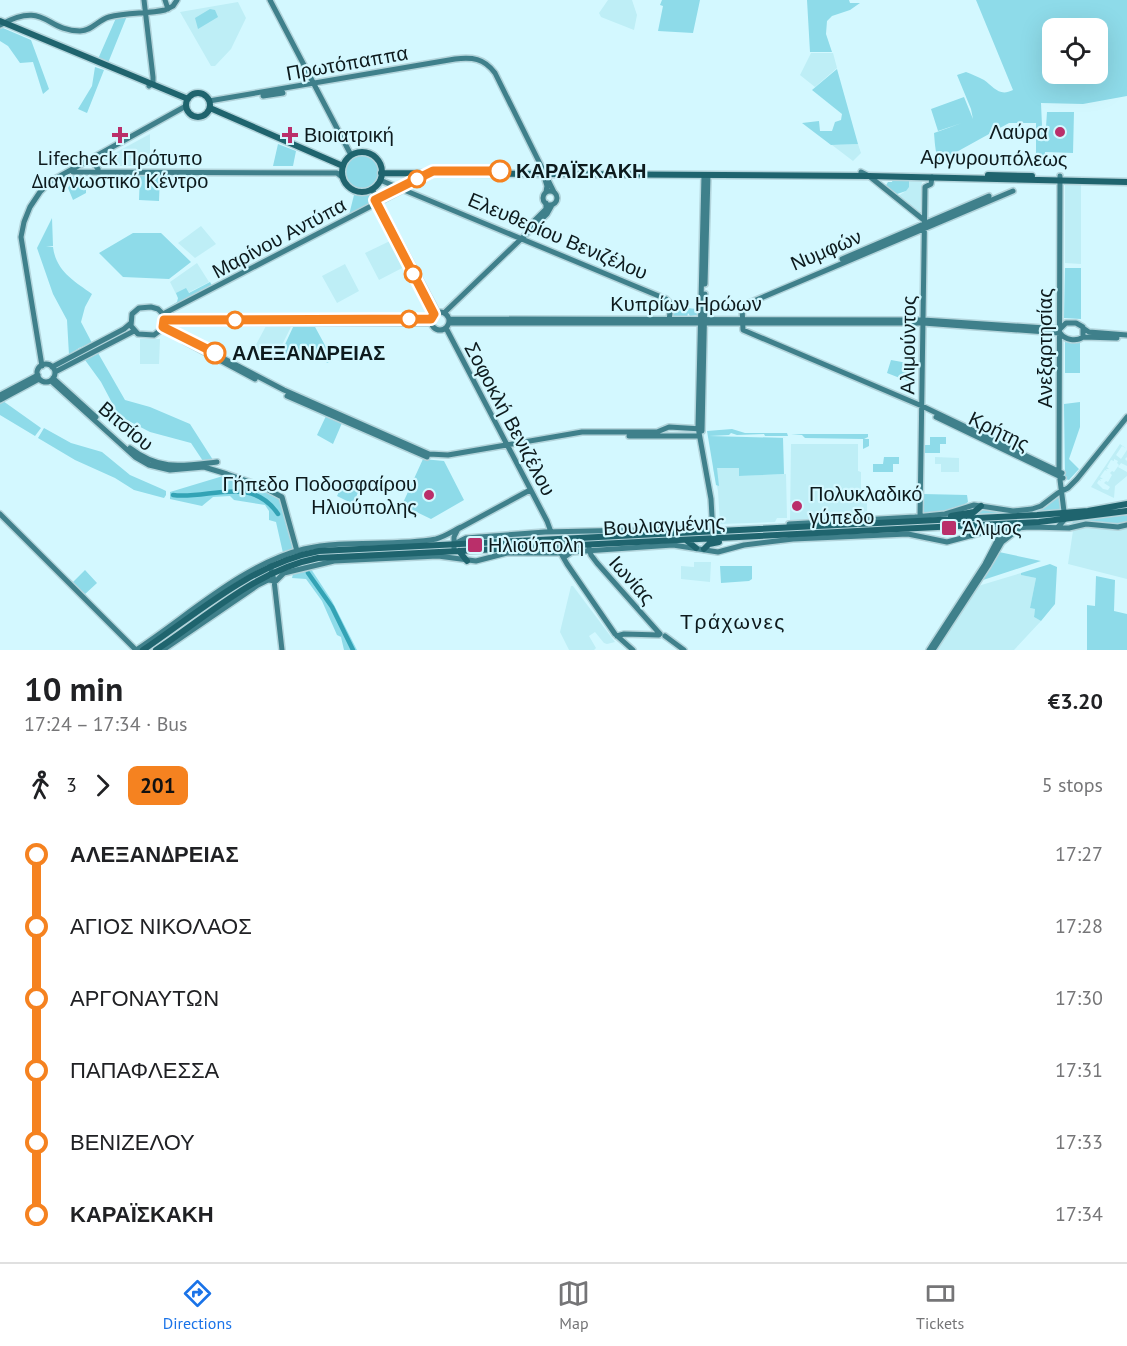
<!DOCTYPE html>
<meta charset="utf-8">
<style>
:root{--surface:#fff;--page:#f6f6f6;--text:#202124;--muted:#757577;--line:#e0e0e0;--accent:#1a73e8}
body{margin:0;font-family:"PT Sans",sans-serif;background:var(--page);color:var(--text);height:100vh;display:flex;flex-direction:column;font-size:22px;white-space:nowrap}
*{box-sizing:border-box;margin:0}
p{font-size:20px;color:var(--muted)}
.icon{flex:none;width:33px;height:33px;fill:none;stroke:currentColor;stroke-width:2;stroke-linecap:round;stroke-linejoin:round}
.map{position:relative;height:650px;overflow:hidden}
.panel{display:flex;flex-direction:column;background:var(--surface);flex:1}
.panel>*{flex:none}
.badge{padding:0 12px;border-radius:9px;font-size:21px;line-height:39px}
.buttons{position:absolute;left:1042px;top:18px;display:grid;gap:12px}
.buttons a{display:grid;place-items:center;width:66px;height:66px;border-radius:12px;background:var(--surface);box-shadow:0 6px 24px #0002;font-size:30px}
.map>.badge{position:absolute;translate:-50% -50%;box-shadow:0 0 0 3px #fff}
.legs{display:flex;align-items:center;gap:9px;height:66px;padding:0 24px;font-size:20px}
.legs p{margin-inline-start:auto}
.overview{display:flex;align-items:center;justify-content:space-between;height:102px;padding:0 24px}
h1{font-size:33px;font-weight:800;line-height:45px}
ul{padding:0 24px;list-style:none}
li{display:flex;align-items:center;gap:21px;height:72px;font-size:22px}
li i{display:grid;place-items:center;width:9px;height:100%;margin:0 8px;background:currentColor}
li i::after{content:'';width:15px;height:15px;margin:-8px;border:4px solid;border-radius:50%;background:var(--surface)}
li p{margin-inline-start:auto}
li:first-child i{background:linear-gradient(#0000 50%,currentColor 0)}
li:last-child i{background:linear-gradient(currentColor 50%,#0000 0)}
.tab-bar{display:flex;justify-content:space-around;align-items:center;height:84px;border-top:2px solid var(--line);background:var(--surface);font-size:16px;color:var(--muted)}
.tab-bar a{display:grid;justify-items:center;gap:3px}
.tab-bar .on{color:var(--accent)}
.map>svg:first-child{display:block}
.built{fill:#beeef6;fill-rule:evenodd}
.green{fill:#8edbe9;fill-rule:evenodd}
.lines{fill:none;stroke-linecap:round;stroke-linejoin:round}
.river{stroke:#33a3b5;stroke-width:4.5}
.secondary-casing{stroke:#b3d4db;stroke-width:8}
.primary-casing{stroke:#b3d4db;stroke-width:9}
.secondary{stroke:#3f808b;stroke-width:5}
.primary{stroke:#1f646e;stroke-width:6}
.line-1-casing{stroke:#fff;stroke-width:14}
.line-1{stroke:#f58220;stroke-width:9}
.poi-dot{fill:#ba2f6a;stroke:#d3f8ff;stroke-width:2}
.stop-1-dot{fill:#fff;stroke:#f58220;stroke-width:3}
.labels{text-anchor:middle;stroke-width:4.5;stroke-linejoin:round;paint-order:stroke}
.street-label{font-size:20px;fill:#0d1a1d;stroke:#d3f8ff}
.poi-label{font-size:20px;fill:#0d1a1d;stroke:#d3f8ff;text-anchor:start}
.stop-label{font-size:20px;font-weight:bold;fill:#0d1a1d;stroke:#d3f8ff;text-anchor:start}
.neighbourhood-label{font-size:21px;letter-spacing:1.5px;fill:#0d1a1d;stroke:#d3f8ff}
</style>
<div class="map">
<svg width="1127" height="650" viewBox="0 0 1127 650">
<rect width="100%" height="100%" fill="#d3f8ff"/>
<path class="built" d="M608,0H632L637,15L634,30L601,17L599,13Z
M238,2L246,18L231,49L215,66H211L180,12Z
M811,53H833L837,68L815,87L800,75Z
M150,134V166H101L100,161Z
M858,144L861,153L853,161L832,145Z
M909,180H922L920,216L898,196L906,191Z
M1065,182L1081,183V264L1065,263Z
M201,226L216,244L195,258L178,243Z
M392,240L406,266L379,280L365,253Z
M197,263L209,282L178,298L170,282Z
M345,264L359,291L337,303L322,276Z
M274,325H292L274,361L253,350L266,326Z
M140,339H160L159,364H140Z
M791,444H858V471L861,472V500H867V515L865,517L790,521Z
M1120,444L1127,449L1122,446L1116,455L1121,459L1127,450V457L1125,459L1127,461V466L1121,463L1118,467L1127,472V476L1115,486L1114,498L1091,487ZM1114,459L1118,461L1117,463L1119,465L1114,472L1112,471L1110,473L1112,475L1108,482L1106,481L1104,483L1110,487L1108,490L1103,489L1097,483L1099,480L1101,481L1100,479H1103L1100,477L1105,470L1107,471L1106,469H1109L1107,467L1111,460L1114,461Z
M935,457L959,458V472H941V464H935Z
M713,468H739L740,476L786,474L787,518H777L775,522L720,524L718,491Z
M1083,526H1127V579L1068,564L1073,531Z
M694,562H711L710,582L681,579V566L694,567Z
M1021,573V575L1036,578L1030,608L1035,609L1034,617L1041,621L1014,650H936L978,586Z
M571,586H573L615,642L607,644L604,643L595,632L589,636L596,648L594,650H569L560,632Z"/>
<path class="green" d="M662,0H700L693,33L658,31L663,6L660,5Z
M807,0H849L850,3H860L850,10L832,16L827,21L826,34L832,52H810Z
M976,0H1127V96L1083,104L1041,103L1042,126L1045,128V142L1047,112H1074L1073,153L1045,152V164H1036V123H1009L942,160L941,164C935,155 935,144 934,133L962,123L938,131L931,109L964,97L973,119L971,109L957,75L966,72C972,74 978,77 984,80C994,87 999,97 1013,90ZM1098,28V74H1053V28Z
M210,9L215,10L218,17L198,29L195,18Z
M127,16L108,63L98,59L116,18Z
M3,28L31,40L49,89L43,94L33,62L20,63L8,46L0,41V29Z
M95,67L104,70L87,113L78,109L92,86Z
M837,69L858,144L831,145L802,123L819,121L820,131H832L835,122L841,120L842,114L812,90Z
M278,144L296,151L293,166H273Z
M344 172a18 18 0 1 1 36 0a18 18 0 1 1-36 0Z
M73,175L75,176L76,184H86V193L73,200L68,188L71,183V176Z
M140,175L160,176L159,201L139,200Z
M893,179H909V187L906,191L894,195L885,187L888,182H892Z
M370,194L373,202L349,215L354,195Z
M52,218L53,246H46L53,247C56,271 74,281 92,294L85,307L81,322L92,343L79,348L69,355L67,320L53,294L37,248Z
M133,233H161L191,262L169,279L123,277L99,253Z
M1065,268H1081V319L1064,318Z
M210,282L213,287L170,309L167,308L177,302L178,298L176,293L186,288L189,293Z
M674,303L687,308L697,309L698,315L690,316L688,313L687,317L673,318Z
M294,325H314L333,360L327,363L318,350L294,358L290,354L281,353Z
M1065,342L1080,343V373H1065Z
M98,353L125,400L150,407L190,424L213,460L203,461L191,443L150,432L119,416L101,382L85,360Z
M891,360L913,364L910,382L887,373Z
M3,401L41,428L35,436L0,415V403Z
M1080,402V427L1069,459L1079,469L1069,480L1065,479L1064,404Z
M326,416L342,423L333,444L317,435Z
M44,428L71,443L102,452L130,475L162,489L166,491V495L164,498L134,490L115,478L75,460L38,438Z
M732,429L745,433H787L788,436H765L764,434L737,435L731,433L729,435L709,436L787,438H783L784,474L739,476V468H717L719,486L716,485L707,431Z
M791,434H868V437L864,439H869V446L863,449V439L805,438L802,435Z
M930,437H946V444H940V453H923V445H930Z
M884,457H899V464H893V472H873V464H883Z
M423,459L444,461L464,500L431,519L402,505Z
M223,476L260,488L279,498L294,551L283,553L276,522L269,520V511L265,505L234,500L230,496L213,497L202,506L170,499V492Z
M344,481L360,488L353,504L337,496Z
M923,494L967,495L968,502C957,511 937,512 923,514Z
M1059,495L1062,509L1060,510L950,517L987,508L1023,512L1039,510Z
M1127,515V524L1116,526V524L1093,521L1072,525L1073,521Z
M999,552L1041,561L983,580Z
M1050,564L1057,567L1055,604L1041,621L1034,617L1035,609L1030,608L1036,578L1021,575V573Z
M720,566H752V579L749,581L721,583Z
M311,569L332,601L357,650H344L341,637L337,635L322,601L306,579L292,578L293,574Z
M85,570L97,583L84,595L72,583Z
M1096,576L1115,580L1114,611L1127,614V650H1087V605L1095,606Z"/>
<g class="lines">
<path class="river" d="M173,495C208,500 251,474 278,514
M308,573L332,607L353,650"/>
<defs>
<path id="secondary" d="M144,0L153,77V83L149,86
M165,0L168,9
M270,0L351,155
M0,25C46,0 45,31 80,31C92,31 98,20 109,17C127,12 147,14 165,10L173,6L177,0
M263,96L283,93
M209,101L455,59C472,57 484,58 495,73L554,192
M96,159L95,165L98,169
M73,172L337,173L342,177
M861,172L869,176L925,221
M704,175L698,427L711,499L713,534
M544,176L547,186L546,192
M380,180L666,299L671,304L669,321
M372,189L437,312
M543 198a7 7 0 1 1 14 0a7 7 0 1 1-14 0Z
M1013,191L742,306L743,330L922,406L1062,473
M376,200L400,187
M534,221L546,209V203
M842,259L989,196
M705,284L708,175
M151,307L158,309L163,314L162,329L154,335L138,334L131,326L132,314L139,308Z
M431 321a9 9 0 1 1 18 0a9 9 0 1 1-18 0Z
M444,313L547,214L552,205
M163,314L433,174
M449,319L923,320L1060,329L1066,323H1076L1083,327V337C1076,342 1065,340 1060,333L923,323H449
M165,320H243
M164,323H431
M163,327L284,390L429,454L448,455L582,432H657L669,427L702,429
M446,328L547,521L551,532
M1083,328L1089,332L1127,335
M1083,337L1117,338
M184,341L255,379
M37 373a9 9 0 1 1 18 0a9 9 0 1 1-18 0Z
M42,366L21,237L24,222L30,207L40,192L51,181L186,106
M52,367L124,329L131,323
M55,372L134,331
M53,378L96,417
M51,381L135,457L149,465L170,470L204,467L227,474L261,486L282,497L297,551
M0,395L38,375
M287,396L427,457
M0,400L39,379
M936,417L1063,478
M702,431L705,294
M629,436H699
M130,448C160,471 182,466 217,462
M0,514L136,650
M920,517L925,187L931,184L932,177
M789,524L915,517L945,514L974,505L1013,511L1032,509L1041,506L1058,493L1068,488L1077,479L1127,417
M1058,527L1065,519L1059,472L1060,176
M454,544L466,538L545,532L680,529L702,530
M589,548L591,555L597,563L660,634
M559,550L567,564L615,634L633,650
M454,551V537L458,529L530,490
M566,556L572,552L585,551L673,545L718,552L744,545L793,539L908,534L947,542L992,530L1030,527L1069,528L1086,524L1118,527L1127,525
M270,566L274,580L282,650
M617,636L624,634L659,635
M665,636L684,650
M136,650C188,616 243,564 304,549C347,539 392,547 436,539C444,537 453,531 461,527
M163,650L258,585L268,580L276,581L284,573L334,561L438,556L476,561L507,553H561
M929,650L985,564L998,539L1011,529
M933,650L988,566L1002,542L1020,528"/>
<path id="primary" d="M0,21L188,99
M186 105a12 12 0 1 1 24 0a12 12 0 1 1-24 0Z
M210,108L343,166
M342 172a20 20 0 1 1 40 0a20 20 0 1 1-40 0Z
M381,173L869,176L1127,182
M988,175L1032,176
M951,516L974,512L981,506
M972,535L978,525
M686,540L696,548
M704,549L709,544L719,542
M459,551L467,561
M143,650C198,613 253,563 319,551L1037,515L1088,511L1127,504
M156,650C208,616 256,570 318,558L1039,522L1127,511"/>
</defs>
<use href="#secondary" class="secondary-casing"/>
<use href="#primary" class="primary-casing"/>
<use href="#secondary" class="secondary"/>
<use href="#primary" class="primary"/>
</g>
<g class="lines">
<defs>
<path id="line-1" d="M215,353L163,327L164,320L431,319L434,314L375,200L433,171H500"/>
</defs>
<use href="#line-1" class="line-1-casing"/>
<use href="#line-1" class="line-1"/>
</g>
<g class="poi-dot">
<circle cx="1060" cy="132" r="6"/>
<path d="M117 126h6v6h6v6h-6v6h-6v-6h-6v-6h6z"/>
<path d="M287 126h6v6h6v6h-6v6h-6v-6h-6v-6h6z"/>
<circle cx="429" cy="495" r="6"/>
<circle cx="797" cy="506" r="6"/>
<rect x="941" y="520" width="16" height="16" rx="3"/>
<rect x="467" y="537" width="16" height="16" rx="3"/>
</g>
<g class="stop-1-dot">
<circle cx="500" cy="171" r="10"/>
<circle cx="417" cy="179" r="8"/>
<circle cx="413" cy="274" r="8"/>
<circle cx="409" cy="319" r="8"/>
<circle cx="235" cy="320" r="8"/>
<circle cx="215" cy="353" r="10"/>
</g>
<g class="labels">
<g class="street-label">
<text transform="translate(347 63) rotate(-10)" y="7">Πρωτόπαππα</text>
<text transform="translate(994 158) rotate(1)" y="7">Αργυρουπόλεως</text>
<text transform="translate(558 236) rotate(23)" y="7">Ελευθερίου Βενιζέλου</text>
<text transform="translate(279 238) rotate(-28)" y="7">Μαρίνου Αντύπα</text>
<text transform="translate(826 250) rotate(-23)" y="7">Νυμφών</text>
<text x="686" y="311">Κυπρίων Ηρώων</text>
<text transform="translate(908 345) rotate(-89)" y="7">Αλιμούντος</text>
<text transform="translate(1045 348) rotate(-90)" y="7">Ανεξαρτησίας</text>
<text transform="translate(510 419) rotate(62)" y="7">Σοφοκλή Βενιζέλου</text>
<text transform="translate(126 426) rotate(40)" y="7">Βιτσίου</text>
<text transform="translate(999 431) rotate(26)" y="7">Κρήτης</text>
<text transform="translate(664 525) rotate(-3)" y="7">Βουλιαγμένης</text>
<text transform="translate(632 580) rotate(48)" y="7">Ιωνίας</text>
</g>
<g class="poi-label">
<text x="1048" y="139" text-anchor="end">Λαύρα</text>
<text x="304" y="142">Βιοιατρική</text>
<text x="120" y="165" text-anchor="middle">Lifecheck Πρότυπο<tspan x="120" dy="23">Διαγνωστικό Κέντρο</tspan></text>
<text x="417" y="491" text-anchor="end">Γήπεδο Ποδοσφαίρου<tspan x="417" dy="23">Ηλιούπολης</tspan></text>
<text x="809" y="501">Πολυκλαδικό<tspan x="809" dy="23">γύπεδο</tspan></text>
<text x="962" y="535">Άλιμος</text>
<text x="488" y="552">Ηλιούπολη</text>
</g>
<g class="stop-label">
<text x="516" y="178">ΚΑΡΑΪΣΚΑΚΗ</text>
<text x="232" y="360">ΑΛΕΞΑΝΔΡΕΙΑΣ</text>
</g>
<g class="neighbourhood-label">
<text x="733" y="629">Τράχωνες</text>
</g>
</g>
</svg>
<div class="buttons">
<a><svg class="icon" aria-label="locate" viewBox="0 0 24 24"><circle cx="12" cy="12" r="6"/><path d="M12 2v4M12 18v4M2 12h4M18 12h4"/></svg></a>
</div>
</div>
<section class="panel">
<div class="overview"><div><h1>10 min</h1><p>17:24 – 17:34 · Bus</p></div><b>€3.20</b></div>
<div class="legs"><svg class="icon" aria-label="walk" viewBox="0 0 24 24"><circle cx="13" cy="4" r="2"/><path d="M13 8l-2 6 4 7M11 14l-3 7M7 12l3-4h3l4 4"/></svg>3<svg class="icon" aria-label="forward" viewBox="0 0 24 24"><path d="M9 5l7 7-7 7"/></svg><b class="badge" style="background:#f58220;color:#111">201</b><p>5 stops</p></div>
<ul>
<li><i style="color:#f58220"></i><b>ΑΛΕΞΑΝΔΡΕΙΑΣ</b><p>17:27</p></li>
<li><i style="color:#f58220"></i><span>ΑΓΙΟΣ ΝΙΚΟΛΑΟΣ</span><p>17:28</p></li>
<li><i style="color:#f58220"></i><span>ΑΡΓΟΝΑΥΤΩΝ</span><p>17:30</p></li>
<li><i style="color:#f58220"></i><span>ΠΑΠΑΦΛΕΣΣΑ</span><p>17:31</p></li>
<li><i style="color:#f58220"></i><span>ΒΕΝΙΖΕΛΟΥ</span><p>17:33</p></li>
<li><i style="color:#f58220"></i><b>ΚΑΡΑΪΣΚΑΚΗ</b><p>17:34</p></li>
</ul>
</section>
<nav class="tab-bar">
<a class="on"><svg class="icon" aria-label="directions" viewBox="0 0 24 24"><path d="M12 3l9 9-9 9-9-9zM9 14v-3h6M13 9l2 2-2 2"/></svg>Directions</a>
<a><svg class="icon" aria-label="map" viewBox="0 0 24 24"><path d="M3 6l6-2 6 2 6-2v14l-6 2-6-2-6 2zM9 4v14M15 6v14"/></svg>Map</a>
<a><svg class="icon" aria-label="tickets" viewBox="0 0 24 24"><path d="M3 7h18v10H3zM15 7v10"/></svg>Tickets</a>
</nav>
